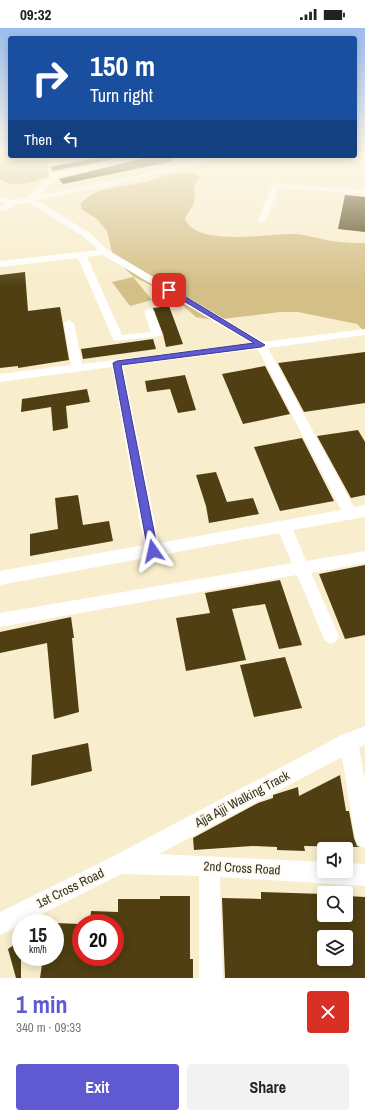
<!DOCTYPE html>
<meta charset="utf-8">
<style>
:root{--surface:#fff;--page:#f2f2f2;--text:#222;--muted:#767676;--accent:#5f5ad2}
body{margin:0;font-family:"Archivo Narrow",sans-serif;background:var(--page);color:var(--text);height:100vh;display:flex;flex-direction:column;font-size:15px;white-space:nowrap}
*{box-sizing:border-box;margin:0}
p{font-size:13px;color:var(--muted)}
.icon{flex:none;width:22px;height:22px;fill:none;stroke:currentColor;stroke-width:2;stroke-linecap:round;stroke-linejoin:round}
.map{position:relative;height:950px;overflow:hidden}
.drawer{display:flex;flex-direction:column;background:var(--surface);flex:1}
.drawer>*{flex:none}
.hud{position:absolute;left:8px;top:8px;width:349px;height:122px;border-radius:4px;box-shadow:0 2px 10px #0003;background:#1a4fa0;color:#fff;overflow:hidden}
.buttons{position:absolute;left:317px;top:814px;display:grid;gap:8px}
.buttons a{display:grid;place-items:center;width:36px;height:36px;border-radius:4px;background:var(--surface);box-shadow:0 2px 10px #0003;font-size:20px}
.speed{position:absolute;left:12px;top:886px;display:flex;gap:8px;font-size:20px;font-weight:700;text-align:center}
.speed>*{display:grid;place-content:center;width:52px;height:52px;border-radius:50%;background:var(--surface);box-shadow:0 2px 10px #0003;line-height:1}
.speed small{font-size:10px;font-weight:400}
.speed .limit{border:6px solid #d22;background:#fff;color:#111}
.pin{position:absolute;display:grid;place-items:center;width:34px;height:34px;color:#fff;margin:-17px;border-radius:8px;box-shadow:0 2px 6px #0006}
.me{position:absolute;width:44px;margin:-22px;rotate:349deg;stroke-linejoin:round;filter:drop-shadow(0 0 3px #0008)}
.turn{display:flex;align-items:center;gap:14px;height:84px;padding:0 16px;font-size:18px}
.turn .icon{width:52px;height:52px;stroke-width:2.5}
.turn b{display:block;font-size:28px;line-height:34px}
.then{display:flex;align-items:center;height:38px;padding:0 16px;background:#0003;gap:8px;font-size:15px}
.round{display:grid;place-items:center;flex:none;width:42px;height:42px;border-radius:4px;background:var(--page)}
.overview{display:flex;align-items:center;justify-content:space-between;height:68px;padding:0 16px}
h1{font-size:24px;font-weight:800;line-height:30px;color:var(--accent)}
.cta{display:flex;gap:8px;margin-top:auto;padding:8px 16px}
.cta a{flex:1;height:46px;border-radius:4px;background:var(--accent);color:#fff;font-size:16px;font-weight:800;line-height:46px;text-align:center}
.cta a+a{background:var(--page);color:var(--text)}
.status{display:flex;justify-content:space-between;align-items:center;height:28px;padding:0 20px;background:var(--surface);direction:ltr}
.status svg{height:11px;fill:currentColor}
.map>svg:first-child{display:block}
.green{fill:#d4bf87}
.building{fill:#4f3f12;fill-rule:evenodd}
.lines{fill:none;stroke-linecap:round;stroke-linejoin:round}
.minor{fill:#fff;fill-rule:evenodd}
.route{fill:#5f5ad2;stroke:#3e3a88}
.labels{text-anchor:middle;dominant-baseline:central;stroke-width:4;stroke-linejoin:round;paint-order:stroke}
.near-street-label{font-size:13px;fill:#332f23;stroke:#fffaee}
</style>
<div class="status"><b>09:32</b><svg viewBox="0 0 49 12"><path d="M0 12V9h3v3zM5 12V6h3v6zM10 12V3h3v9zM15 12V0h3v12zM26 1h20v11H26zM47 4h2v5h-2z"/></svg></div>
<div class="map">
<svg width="365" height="950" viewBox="0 0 365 950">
<rect width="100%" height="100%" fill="#f8edcd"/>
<g class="green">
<path d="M0,125H10V128H47L49,149C34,153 13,162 0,151Z"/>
<path d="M187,144L200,148L194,159L195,171L193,177L185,190C194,220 270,205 295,206C310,207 325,213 340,214C348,215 357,215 365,215V304L357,296L298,284H280L214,292L196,289L169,266L134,249L125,241L112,224L107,203L97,191L81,181V175C96,159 121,159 141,155C157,151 171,145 187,144Z"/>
<polygon points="133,249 152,272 130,278 112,254"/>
</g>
<g class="building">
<polygon points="107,128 130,128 53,143 50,139"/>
<polygon points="153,128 174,128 174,133 63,156 59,151"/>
<polygon points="345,167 365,169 365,204 338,201"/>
<polygon points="25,244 28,283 60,279 69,332 18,340 18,338 0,340 0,247"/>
<polygon points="169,278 183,316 166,319 163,306 153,280"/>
<polygon points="153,311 156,321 83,331 81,321"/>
<polygon points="365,324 365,375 304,384 278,335"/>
<polygon points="265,338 290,386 243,396 222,346"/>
<polygon points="185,347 196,382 178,385 170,361 147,364 145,353"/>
<polygon points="87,361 90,374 66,378 68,400 53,403 51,379 21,384 22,371"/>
<polygon points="358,402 365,414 365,467 351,470 317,408"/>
<polygon points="302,410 334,473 280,483 254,419"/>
<polygon points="216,444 227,474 253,470 259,486 209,495 206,478 196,447"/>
<polygon points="78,467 83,497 109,493 113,513 30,528 30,506 58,501 55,470"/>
<polygon points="365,537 365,607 345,611 319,546"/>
<polygon points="280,552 302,617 279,621 265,576 232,581 246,632 186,643 176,590 210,585 205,565"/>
<polygon points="71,589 74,610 72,610 79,684 54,691 47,615 0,625 0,604"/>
<polygon points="285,629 302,680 254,689 240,637"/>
<polygon points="88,715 92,743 31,758 32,727"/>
<polygon points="340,747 346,783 349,783 354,810 357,818 360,819 304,818 305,823 277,822 277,819 252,818 194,822 193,810 258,775 273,770 273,767 298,759 299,768"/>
<path d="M261,864L324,866V887H346V868L365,869V950H225L222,870L261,871ZM324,909H346V931H324Z"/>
<polygon points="160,868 190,868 190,931 193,931 193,950 40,950 43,929 55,929 55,895 81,896 81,930 114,931 117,895 90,895 91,883 118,884 118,871 160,871"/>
<polygon points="21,912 21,950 16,950 8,921"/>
</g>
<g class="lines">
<g class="minor">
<path d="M138,128H152L59,149L40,167L140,147L213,128H225L140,151L36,172L90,205L108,222L263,314L365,301V307L268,320L354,479L365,477V489L293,502L306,533L365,523V535L311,545L339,608L337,613L331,616L325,613L297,547L0,599V585L292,535L279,505L0,557V543L144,517L112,339L0,354V346L71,337L64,295L69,292L74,295L82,336L250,315L103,227L87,229L122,307L151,304L144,283L149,280L154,283L162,306L161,308L114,313L78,230L0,239V233L98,222L84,209L28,174L14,177L12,180L0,183V178L7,176L0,174V170H7L13,172L28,169L53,145ZM258,321L341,482L159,515L123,338Z"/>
<polygon points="273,155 365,162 365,166 279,160 266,192 262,195 259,194 258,192"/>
<polygon points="365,698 365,717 359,720 365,752 365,820 358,817 355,810 342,729 159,826 324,834 324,843 346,843 346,835 365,836 365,858 220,849 223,950 199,950 199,848 121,846 0,907 0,884 112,829 342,707"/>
</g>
</g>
<linearGradient id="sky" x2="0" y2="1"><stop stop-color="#9bbef0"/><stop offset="0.48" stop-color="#fcf7e8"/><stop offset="1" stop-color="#fcf7e8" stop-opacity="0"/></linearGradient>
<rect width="365" height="258" fill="url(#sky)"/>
<polygon class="route" points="167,260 171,260 265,317 261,319 121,337 158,523 153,527 148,523 113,335 117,333 254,315 167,263"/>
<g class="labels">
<g class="near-street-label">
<text transform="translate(242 771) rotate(-28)">Ajja Ajji Walking Track</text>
<text transform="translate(242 840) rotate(3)">2nd Cross Road</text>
<text transform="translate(70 860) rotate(-26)">1st Cross Road</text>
</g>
</g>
</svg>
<div class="buttons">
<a><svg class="icon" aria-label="sound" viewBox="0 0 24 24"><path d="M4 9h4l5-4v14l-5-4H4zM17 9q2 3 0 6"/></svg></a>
<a><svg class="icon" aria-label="search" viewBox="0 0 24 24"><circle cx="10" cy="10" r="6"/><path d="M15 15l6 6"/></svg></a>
<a><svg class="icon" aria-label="layers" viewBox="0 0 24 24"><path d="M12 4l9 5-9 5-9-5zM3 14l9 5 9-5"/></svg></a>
</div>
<div class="speed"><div>15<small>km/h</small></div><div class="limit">20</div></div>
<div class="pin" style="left:169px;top:262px;background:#d93025"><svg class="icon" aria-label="arrive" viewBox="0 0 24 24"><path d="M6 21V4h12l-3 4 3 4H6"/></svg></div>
<svg class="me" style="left:153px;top:523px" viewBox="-20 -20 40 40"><path d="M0-17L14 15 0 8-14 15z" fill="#5f5ad2" stroke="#fff" stroke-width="4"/></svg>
<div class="hud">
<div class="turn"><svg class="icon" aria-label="right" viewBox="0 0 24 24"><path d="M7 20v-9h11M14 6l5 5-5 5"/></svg><div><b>150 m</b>Turn right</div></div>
<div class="then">Then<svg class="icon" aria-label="left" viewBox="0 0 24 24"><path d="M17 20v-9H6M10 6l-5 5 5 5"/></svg></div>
</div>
</div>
<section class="drawer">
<div class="overview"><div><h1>1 min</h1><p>340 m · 09:33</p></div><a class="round" style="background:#d93025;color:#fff"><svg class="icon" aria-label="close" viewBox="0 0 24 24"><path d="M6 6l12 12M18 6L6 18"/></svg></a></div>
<div class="cta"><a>Exit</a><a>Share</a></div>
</section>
